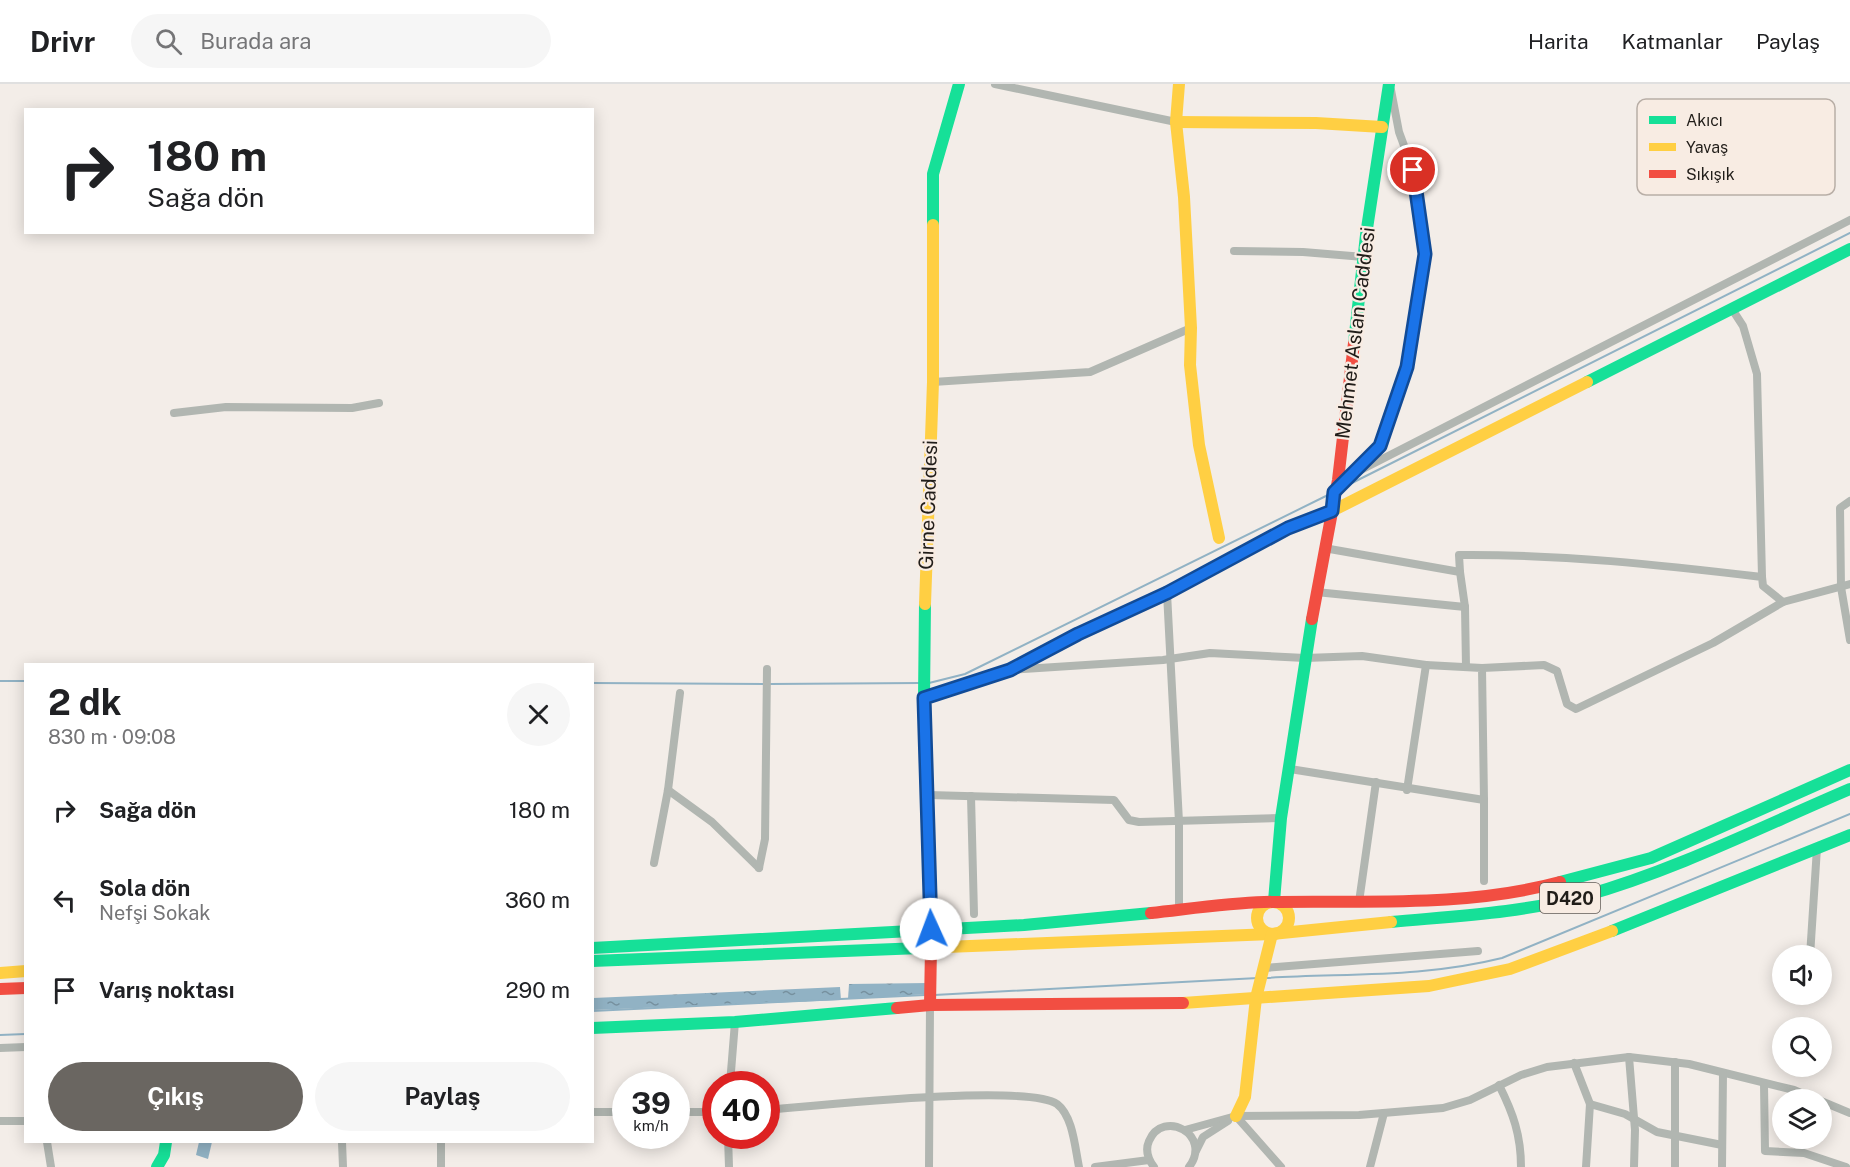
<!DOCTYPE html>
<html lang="tr">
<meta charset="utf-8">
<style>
:root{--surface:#fff;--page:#f6f6f6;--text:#202124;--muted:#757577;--line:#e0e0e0;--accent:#6a6661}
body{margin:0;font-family:"Public Sans",sans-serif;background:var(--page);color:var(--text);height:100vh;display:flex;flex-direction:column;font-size:22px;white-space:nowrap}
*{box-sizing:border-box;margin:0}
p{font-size:20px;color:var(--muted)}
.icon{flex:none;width:33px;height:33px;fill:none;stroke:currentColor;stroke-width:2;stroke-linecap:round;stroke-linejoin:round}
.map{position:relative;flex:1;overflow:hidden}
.sheet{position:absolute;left:24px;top:579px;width:570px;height:480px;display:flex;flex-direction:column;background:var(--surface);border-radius:0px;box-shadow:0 3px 15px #0003}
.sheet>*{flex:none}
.guide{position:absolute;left:24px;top:24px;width:570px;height:126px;border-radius:0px;box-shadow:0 3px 15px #0003;background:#fff;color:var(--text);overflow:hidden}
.tools{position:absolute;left:1772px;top:861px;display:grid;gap:12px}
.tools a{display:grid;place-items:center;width:60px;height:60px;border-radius:50%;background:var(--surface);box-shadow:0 3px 15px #0003;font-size:30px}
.speed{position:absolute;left:612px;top:987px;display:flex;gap:12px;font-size:30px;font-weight:700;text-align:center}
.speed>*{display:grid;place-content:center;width:78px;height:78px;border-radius:50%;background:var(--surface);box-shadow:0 3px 15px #0003;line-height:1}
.speed small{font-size:15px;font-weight:400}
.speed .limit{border:9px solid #d22;background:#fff;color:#111}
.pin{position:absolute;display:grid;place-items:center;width:51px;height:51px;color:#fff;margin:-26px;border:3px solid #fff;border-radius:50%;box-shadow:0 2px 6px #0007}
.me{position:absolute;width:66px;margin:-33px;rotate:358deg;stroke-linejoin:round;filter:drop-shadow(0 0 4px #0008)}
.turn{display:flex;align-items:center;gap:21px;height:126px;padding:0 24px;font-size:27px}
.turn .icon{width:78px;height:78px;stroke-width:2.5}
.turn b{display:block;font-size:42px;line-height:51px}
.round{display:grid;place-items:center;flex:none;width:63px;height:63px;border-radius:32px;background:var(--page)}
.overview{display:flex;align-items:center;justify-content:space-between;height:102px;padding:0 24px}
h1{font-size:36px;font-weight:700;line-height:45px}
.cta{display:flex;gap:12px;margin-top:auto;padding:12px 24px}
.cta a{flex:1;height:69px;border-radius:36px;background:var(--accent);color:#fff;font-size:24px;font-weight:700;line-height:69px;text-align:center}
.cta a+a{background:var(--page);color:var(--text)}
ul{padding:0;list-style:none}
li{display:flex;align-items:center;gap:18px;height:90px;padding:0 24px}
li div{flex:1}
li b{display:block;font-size:22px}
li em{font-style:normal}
header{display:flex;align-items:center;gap:36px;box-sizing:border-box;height:84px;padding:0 30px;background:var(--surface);border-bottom:2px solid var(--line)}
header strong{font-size:28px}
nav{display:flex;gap:33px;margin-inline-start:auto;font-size:21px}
.search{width:420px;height:54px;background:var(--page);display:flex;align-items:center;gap:15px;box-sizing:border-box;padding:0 21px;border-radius:33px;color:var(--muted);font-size:22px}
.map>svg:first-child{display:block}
.water{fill:url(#water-ripples)}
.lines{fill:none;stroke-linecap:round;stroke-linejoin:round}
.stream{stroke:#91b2c4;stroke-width:2}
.street{stroke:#b1b6b1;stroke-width:8}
.fast{stroke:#16e098;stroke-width:12}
.slow{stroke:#ffcf43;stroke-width:12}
.jam{stroke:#f24e42;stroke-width:12}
.route-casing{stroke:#114b97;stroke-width:15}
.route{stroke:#1a73e8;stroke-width:10}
.labels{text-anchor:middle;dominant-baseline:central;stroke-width:4.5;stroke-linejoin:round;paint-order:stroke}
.shield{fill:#f8ece3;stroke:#625b56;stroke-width:1.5}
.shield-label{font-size:18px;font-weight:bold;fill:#211d19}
.street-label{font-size:20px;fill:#211d19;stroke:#f8ece3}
.key{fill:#f8ece3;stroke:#b8aea6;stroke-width:1.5}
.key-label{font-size:16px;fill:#211d19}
</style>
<header>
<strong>Drivr</strong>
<div class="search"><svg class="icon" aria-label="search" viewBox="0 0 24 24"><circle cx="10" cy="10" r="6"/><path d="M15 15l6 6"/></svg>Burada ara</div>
<nav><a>Harita</a><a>Katmanlar</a><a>Paylaş</a></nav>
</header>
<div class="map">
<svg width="1850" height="1083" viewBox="0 0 1850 1083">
<defs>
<pattern id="water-ripples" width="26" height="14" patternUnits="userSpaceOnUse" patternTransform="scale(1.5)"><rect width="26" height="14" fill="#91b2c4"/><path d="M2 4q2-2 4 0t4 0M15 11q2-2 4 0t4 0" fill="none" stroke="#76909e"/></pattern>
</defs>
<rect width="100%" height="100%" fill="#f3ede8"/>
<g class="water">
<polygon points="928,899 928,910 848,915 849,900"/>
<polygon points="840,903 841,916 593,926 593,914"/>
<polygon points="199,1058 212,1058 208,1075 196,1071"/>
</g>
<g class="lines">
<g class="stream">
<polyline points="1346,402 1850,149"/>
<polyline points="0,597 26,597"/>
<polyline points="592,599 764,600"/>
<polyline points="929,599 965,590 1330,410"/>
<polyline points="770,600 920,599"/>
<path d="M1266,894C1347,889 1422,894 1502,874L1850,730"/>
<polyline points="934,911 1258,894"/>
<polyline points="592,927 925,911"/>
<polyline points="0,951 26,950"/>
</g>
<g class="street">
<polyline points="995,0 1176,38"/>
<polyline points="1234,167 1303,168 1364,173"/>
<polyline points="1732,225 1743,242 1757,290 1762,493"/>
<polyline points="933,298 1090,288 1191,244"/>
<polyline points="174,329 226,323 352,324 379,319"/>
<polyline points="1353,390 1850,136"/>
<polyline points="1336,406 1380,362 1407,283 1425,170 1413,86 1399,48 1391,6"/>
<polyline points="1850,417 1840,424 1841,503 1850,556"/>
<polyline points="1324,464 1460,488 1465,523 1466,583"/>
<path d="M1460,488L1459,471C1561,470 1661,481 1762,493L1763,502L1783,518L1713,559L1576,625L1567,620L1557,587L1544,581L1482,584"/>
<polyline points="1316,508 1465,523"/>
<polyline points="1167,509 1179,738 1179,827"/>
<polyline points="1783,518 1850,500"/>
<polyline points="1426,581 1482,584 1484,716"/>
<polyline points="1010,586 1163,576 1210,569 1305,574 1362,572 1426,581 1407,706"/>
<polyline points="924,614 1010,586 1078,550 1167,509 1288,444 1332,427"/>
<polyline points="1290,685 1484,716 1484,797"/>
<polyline points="668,706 712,738 759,784"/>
<polyline points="929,711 1114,716 1129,736 1139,738 1281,734"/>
<polyline points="971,712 974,830"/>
<polyline points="654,779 668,706 680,609"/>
<polyline points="759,784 765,755 767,585"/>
<polyline points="1359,818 1376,698"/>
<polyline points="1810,872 1817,764"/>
<polyline points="1264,884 1478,867"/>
<polyline points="0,964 26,963"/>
<polyline points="1629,973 1635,1046 1634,1083"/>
<polyline points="1675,978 1675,1083"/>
<polyline points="1574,979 1590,1020 1586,1083"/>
<polyline points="730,1000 735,938"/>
<polyline points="1764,1000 1765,1067 1804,1069 1846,1083"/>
<path d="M1499,1001C1513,1029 1521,1051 1521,1083"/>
<polyline points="1821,1017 1850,1029"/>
<polyline points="1590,1020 1625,1030 1657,1048 1722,1061"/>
<path d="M766,1026C814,1022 1026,999 1057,1020C1073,1032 1075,1064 1079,1083"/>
<polyline points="592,1028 626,1028"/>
<polyline points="676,1028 716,1028"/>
<polyline points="1236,1032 1281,1083"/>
<polyline points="0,1037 26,1037"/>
<polyline points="1185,1046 1236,1032 1359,1031 1443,1024 1470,1016 1521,991 1547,983 1629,973 1689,980 1794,1006 1817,1016"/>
<polyline points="728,1052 729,1083"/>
<polyline points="47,1058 51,1083"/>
<polyline points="342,1058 343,1083"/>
<polyline points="441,1058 441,1083"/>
<polyline points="1196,1067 1203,1053 1228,1037"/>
<polyline points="929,1083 930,921"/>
<polyline points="1095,1083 1149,1076"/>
<path d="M1154,1083C1148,1075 1145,1066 1149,1057C1163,1024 1213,1051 1189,1083"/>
<polyline points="1370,1083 1384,1029"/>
<polyline points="1722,1083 1723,989"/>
</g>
<g class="fast">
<polyline points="933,141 933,90 959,0"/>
<polyline points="1354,259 1366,151 1389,0"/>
<polyline points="1587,298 1850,165"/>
<polyline points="925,520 924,614 931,845"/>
<polyline points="1560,798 1651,774 1850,686"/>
<polyline points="1274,817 1281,734 1312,535"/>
<path d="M1391,838C1455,832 1522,829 1584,812C1676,786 1763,742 1850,705"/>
<polyline points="1612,847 1850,751"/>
<polyline points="592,864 1024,841 1151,829"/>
<polyline points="592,877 946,863"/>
<polyline points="592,944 735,938 897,924"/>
<polyline points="157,1083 164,1071 166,1058"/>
</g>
<g class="slow">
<polyline points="1179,0 1176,38 1184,113 1191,244 1190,281 1199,361 1219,454"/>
<polyline points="1176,38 1316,39 1382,43"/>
<polyline points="1332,427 1587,298"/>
<polyline points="925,520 933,298 933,141"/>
<circle cx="1273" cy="834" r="16"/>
<polyline points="946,863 1272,850 1391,838"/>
<polyline points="0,889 26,887"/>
<polyline points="1183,919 1429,902 1510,885 1612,847"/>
<polyline points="1236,1032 1245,1013 1256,914 1272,850"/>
</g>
<g class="jam">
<polyline points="1312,535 1338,396 1354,259"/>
<path d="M1151,829C1188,825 1227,819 1264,818C1362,816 1464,824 1560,798"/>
<polyline points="0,905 26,904"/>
<polyline points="930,921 931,863"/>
<polyline points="897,924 930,921 1183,919"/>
</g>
</g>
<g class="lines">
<defs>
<polyline id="route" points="931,845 924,614 1010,586 1078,550 1167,509 1288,444 1332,427 1334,408 1380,362 1407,283 1425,170 1413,86"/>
</defs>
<use href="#route" class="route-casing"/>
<use href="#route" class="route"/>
</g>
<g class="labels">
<rect class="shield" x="1540" y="799" width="60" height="30" rx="4.5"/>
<g class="shield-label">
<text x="1570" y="814">D420</text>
</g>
<g class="street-label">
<text transform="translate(1355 249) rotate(-83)">Mehmet Aslan Caddesi</text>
<text transform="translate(928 421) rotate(-88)">Girne Caddesi</text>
</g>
</g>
<rect x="1637" y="15" width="198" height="96" rx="9" class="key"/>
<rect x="1649" y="32" width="27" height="8" fill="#16e098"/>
<rect x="1649" y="59" width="27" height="8" fill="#ffcf43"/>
<rect x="1649" y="86" width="27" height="8" fill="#f24e42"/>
<g class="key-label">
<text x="1686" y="42">Akıcı</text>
<text x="1686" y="69">Yavaş</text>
<text x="1686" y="96">Sıkışık</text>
</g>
</svg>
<div class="tools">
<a><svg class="icon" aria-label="sound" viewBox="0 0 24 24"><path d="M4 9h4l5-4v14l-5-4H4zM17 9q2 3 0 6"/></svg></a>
<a><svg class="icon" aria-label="search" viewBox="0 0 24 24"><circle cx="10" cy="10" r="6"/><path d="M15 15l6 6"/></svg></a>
<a><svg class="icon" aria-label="layers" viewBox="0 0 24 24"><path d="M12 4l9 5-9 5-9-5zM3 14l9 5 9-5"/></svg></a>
</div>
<div class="speed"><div>39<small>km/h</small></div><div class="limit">40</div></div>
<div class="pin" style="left:1413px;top:86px;background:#d93025"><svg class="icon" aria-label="arrive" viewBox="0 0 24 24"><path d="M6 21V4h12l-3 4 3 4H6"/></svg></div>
<svg class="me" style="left:931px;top:845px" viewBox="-20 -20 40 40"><circle r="19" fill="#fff"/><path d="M0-13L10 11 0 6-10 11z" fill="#1a73e8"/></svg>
<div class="guide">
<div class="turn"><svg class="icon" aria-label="right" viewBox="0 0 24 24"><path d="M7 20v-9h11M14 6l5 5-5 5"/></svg><div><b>180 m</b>Sağa dön</div></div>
</div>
<section class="sheet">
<div class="overview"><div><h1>2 dk</h1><p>830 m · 09:08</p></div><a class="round"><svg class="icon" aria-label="close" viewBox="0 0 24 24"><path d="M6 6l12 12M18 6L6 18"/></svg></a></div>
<ul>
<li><svg class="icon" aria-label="right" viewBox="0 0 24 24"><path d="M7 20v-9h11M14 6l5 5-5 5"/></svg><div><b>Sağa dön</b></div><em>180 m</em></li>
<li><svg class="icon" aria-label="left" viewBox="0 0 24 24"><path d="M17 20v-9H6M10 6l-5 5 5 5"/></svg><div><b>Sola dön</b><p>Nefşi Sokak</p></div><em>360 m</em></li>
<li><svg class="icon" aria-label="arrive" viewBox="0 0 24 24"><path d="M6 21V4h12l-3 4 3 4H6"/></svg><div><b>Varış noktası</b></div><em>290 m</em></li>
</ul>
<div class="cta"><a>Çıkış</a><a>Paylaş</a></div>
</section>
</div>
